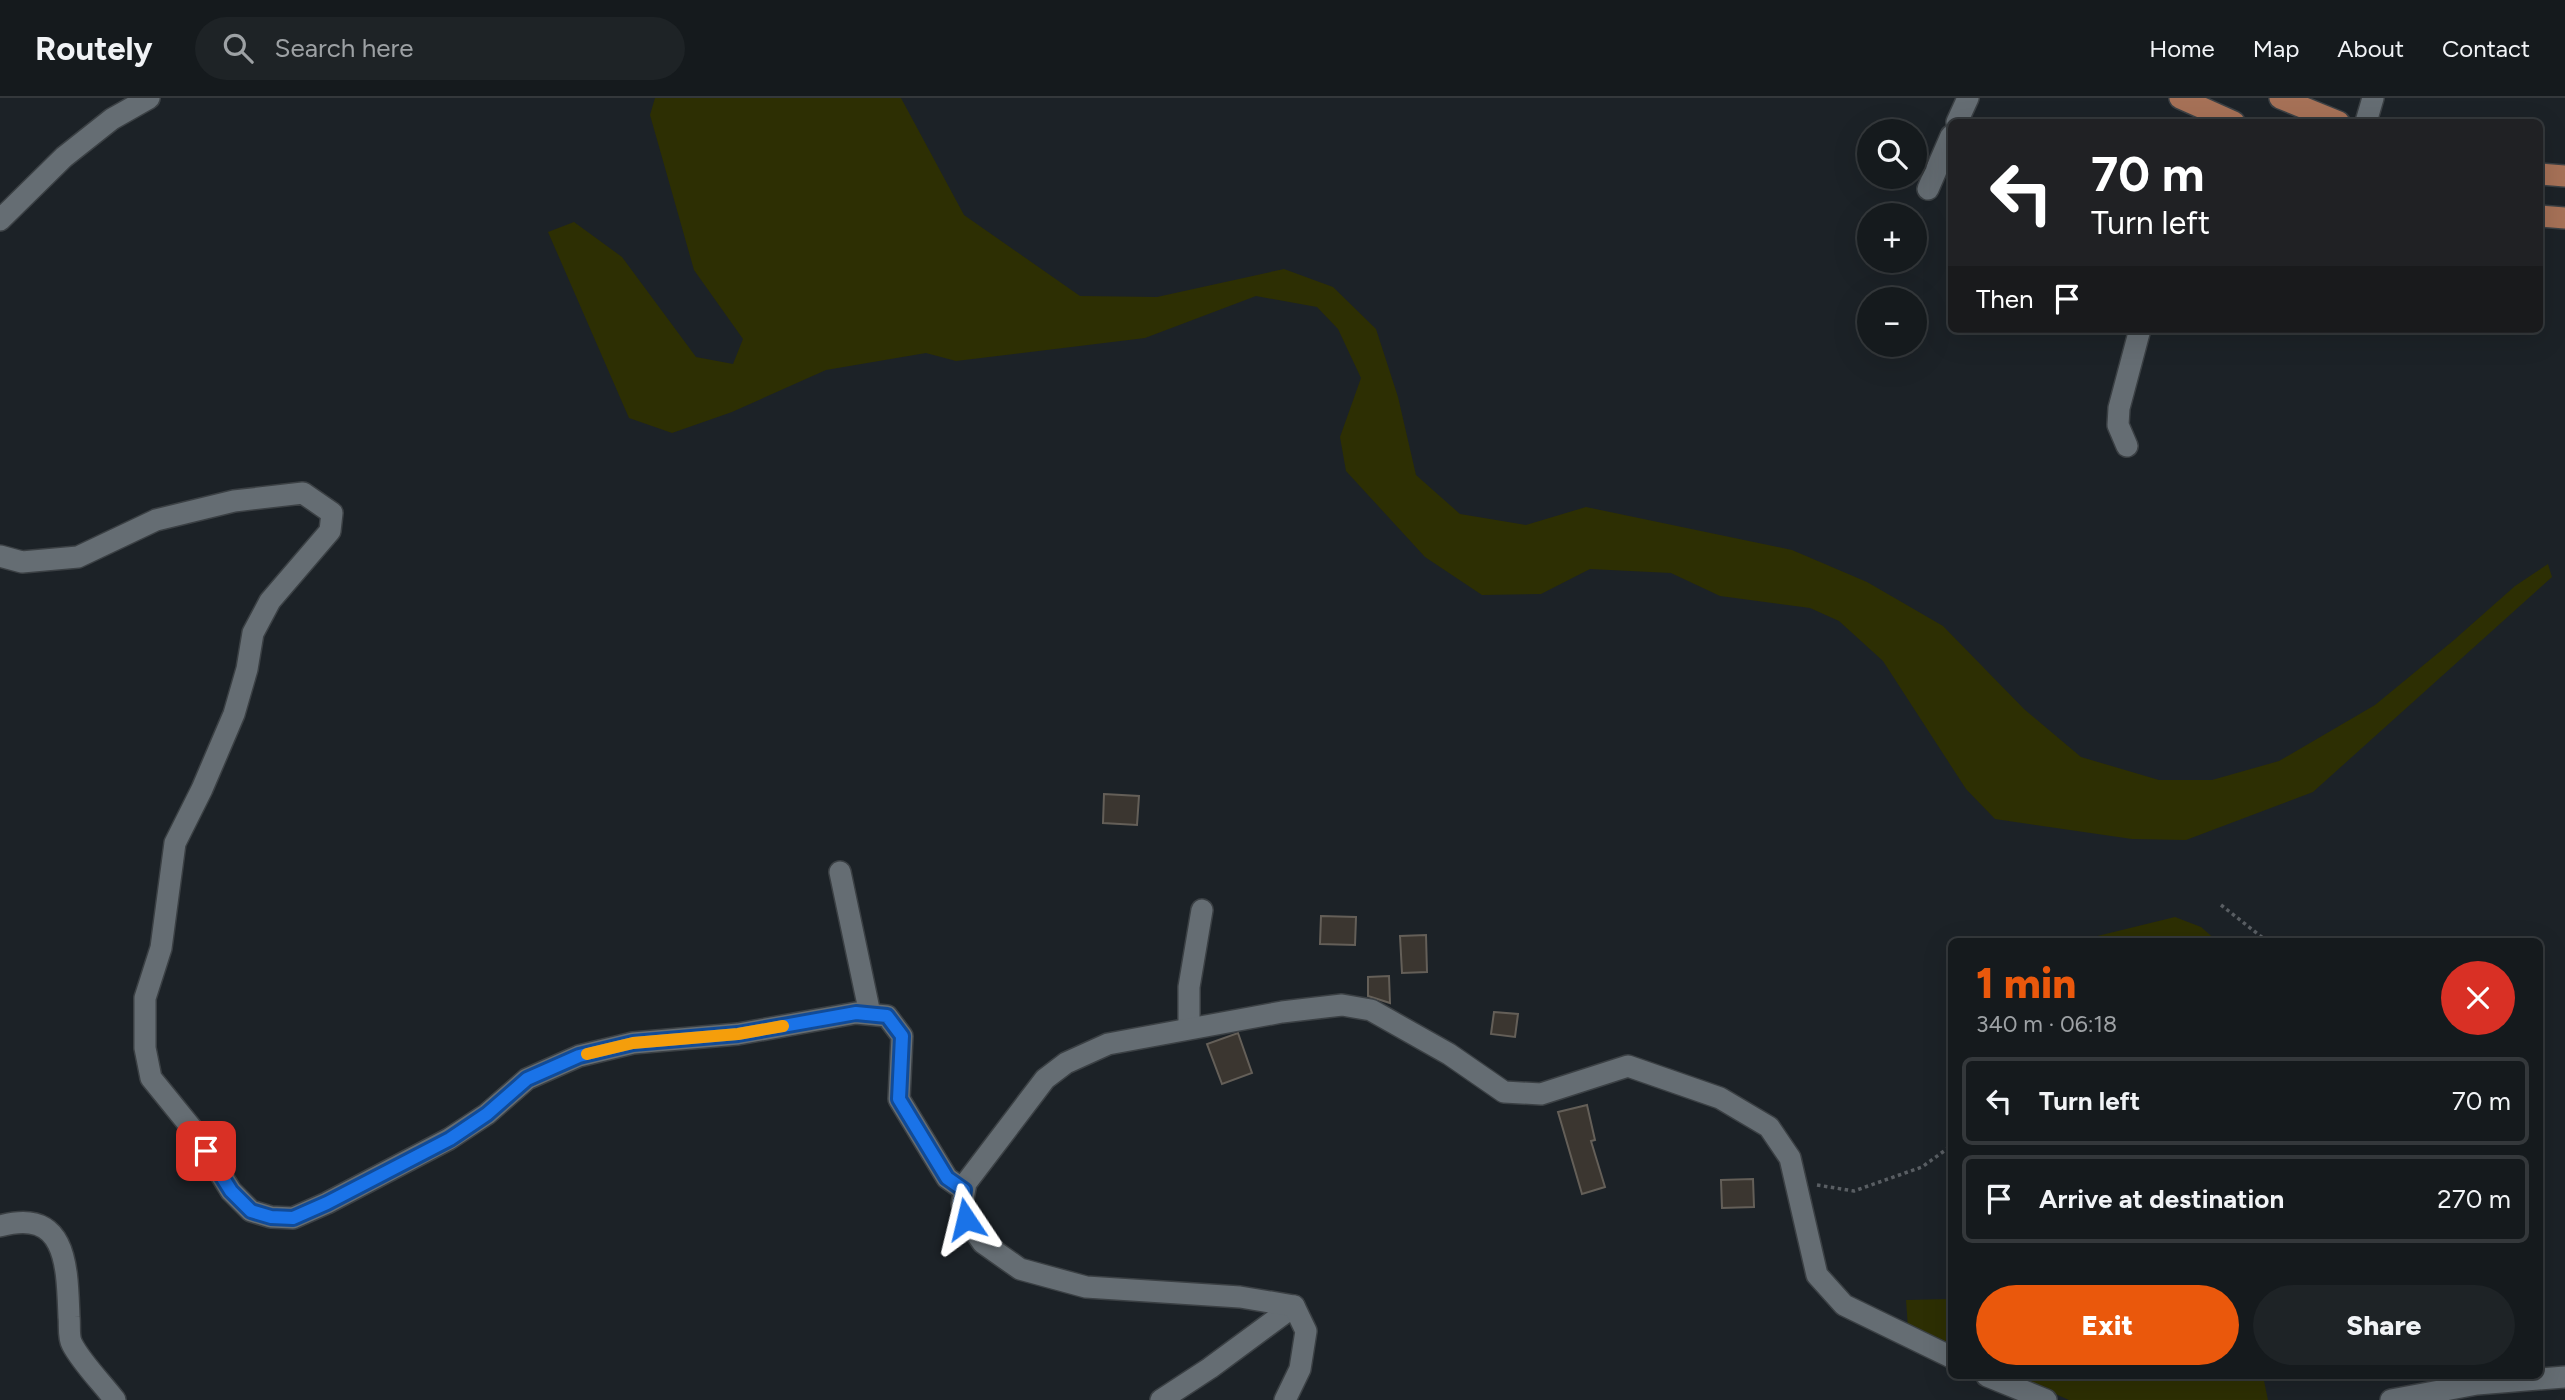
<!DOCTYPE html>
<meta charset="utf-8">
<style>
:root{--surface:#151a1d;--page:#1e2326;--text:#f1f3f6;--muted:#9da1a4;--line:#34383b;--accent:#ea580c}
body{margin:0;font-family:Figtree,sans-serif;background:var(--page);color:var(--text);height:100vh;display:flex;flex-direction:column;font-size:26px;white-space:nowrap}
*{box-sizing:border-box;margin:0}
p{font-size:23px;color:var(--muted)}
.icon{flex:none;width:38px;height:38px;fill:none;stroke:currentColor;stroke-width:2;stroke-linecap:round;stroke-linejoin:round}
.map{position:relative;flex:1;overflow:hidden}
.details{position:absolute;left:1948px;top:840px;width:595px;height:441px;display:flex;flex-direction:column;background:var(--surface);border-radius:10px;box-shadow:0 7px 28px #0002,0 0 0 2px var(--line)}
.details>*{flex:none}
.top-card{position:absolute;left:1948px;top:21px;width:595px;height:214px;border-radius:10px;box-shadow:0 7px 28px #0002,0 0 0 2px var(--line);background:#202124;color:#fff;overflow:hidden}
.fabs{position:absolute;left:1857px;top:21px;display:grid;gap:14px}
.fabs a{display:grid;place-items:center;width:70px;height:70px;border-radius:50%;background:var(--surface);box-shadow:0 7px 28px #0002,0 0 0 2px var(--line);font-size:35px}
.pin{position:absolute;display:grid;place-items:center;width:60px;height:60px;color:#fff;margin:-30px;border-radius:14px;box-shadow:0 4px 10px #0006}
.me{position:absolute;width:77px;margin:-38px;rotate:350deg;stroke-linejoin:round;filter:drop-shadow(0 0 5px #0008)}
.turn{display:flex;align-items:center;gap:24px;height:147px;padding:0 28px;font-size:32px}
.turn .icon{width:91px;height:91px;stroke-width:2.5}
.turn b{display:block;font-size:49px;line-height:60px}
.then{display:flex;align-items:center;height:66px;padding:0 28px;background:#0003;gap:14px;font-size:26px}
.round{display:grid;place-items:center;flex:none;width:74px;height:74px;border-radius:37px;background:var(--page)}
.summary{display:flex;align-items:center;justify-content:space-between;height:119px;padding:0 28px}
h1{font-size:42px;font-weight:800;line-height:52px;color:var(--accent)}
.action{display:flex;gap:14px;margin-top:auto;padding:14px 28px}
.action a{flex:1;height:80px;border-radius:42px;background:var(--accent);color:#fff;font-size:28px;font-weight:800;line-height:80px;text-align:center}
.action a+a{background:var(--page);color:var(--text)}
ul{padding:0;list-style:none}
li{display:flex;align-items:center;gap:21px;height:88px;margin:0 14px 10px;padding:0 14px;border:4px solid var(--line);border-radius:10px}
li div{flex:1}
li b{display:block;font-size:26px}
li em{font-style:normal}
header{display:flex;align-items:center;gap:42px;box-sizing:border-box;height:98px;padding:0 35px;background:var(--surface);border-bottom:2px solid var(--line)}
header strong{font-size:33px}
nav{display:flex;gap:38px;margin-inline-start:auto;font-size:24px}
.search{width:490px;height:63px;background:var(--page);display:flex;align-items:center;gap:18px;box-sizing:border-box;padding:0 24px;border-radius:38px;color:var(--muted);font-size:26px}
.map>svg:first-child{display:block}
.green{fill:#2d2f03}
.building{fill:#3b3630;stroke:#645f58;stroke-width:2}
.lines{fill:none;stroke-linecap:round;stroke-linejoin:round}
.minor-casing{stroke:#3b4044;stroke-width:24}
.major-casing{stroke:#3b4044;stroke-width:24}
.path{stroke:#595e63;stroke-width:3.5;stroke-dasharray:3.5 3.5;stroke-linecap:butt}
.minor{stroke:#656d73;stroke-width:21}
.major{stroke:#a67157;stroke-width:21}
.route-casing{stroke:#114b97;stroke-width:18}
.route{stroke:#1a73e8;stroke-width:12}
.slow{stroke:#f59e0b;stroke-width:12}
</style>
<header>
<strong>Routely</strong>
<div class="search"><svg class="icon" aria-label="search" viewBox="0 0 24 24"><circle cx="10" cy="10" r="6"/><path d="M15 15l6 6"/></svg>Search here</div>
<nav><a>Home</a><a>Map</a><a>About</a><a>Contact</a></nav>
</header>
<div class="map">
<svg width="2565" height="1302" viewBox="0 0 2565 1302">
<rect width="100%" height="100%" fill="#1c2227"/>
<g class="green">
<polygon points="655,0 901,0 964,117 1080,198 1157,199 1284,171 1333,189 1376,231 1398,299 1416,377 1460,416 1526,427 1586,409 1792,452 1867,484 1943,528 2024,611 2081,659 2159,682 2212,682 2279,663 2375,607 2454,542 2515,488 2548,466 2552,479 2313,694 2186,742 2132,741 1995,721 1966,691 1883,563 1839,523 1810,510 1720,498 1671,475 1590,471 1541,496 1482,497 1425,459 1346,373 1340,339 1361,280 1338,231 1317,209 1256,198 1145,240 956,263 926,255 826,272 732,314 672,335 629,320 548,134 574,124 622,159 696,259 733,266 743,241 694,172 650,17"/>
<polygon points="2175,819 2201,829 2217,843 2077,843"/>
<polygon points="1951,1201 1951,1249 1908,1230 1906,1202"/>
<polygon points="2014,1278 2263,1278 2268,1302 2069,1302"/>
</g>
<g class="building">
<polygon points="1104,696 1139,698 1137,727 1103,725"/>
<polygon points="1321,818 1356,819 1355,847 1320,846"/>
<polygon points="1426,837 1427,874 1402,875 1400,838"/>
<polygon points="1389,878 1390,905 1368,898 1368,879"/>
<polygon points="1494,914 1518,916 1515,939 1491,936"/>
<polygon points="1238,935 1252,975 1222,986 1207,946"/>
<polygon points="1587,1007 1595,1042 1591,1043 1605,1089 1582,1096 1558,1014"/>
<polygon points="1753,1081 1754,1109 1722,1110 1721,1082"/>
</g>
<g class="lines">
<defs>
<g id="minor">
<polyline points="1957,24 1968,0"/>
<polyline points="2366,24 2373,0"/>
<polyline points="1928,91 1951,38"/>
<polyline points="0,122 64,59 112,21 149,0"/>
<polyline points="2127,348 2118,327 2119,310 2140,231"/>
<polyline points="0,458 22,464 78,459 156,422 234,403 303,395 332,415 330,433 270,503 253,535 247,571 234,616 202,691 175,745 161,850 145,900 145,950 151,980 194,1033 231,1093 251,1113 271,1119 293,1120 327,1105 449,1041 487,1016 527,981 579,958 633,945 738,936 856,915 887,918 902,938 899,1001 947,1080 964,1092"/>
<polyline points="840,774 870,916"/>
<polyline points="1189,930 1189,889 1202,812"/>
<path d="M0,1128C68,1109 67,1170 69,1219C70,1227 68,1239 72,1246C81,1264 102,1285 115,1302"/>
<polyline points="1987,1278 2046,1302"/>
<polyline points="1161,1302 1210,1270 1294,1208"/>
<polyline points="1285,1302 1300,1271 1306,1233 1294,1208 1240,1199 1086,1189 1020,1171 983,1145 966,1121 962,1106 966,1085 1045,981 1066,965 1108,946 1282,914 1342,907 1371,912 1449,956 1504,994 1541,996 1628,968 1720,1000 1769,1029 1790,1060 1817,1177 1844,1207 1951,1259"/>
<polyline points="2391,1302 2477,1286 2565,1279"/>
</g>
<g id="major">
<polyline points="2180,0 2234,24"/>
<polyline points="2280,0 2339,24"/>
<polyline points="2539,76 2565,78"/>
<polyline points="2539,118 2565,120"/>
</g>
</defs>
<use href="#minor" class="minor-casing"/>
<use href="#major" class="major-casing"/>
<g class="path">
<polyline points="2221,807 2268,844"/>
<polyline points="1817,1087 1854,1093 1922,1069 1951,1048"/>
</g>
<use href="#minor" class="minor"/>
<use href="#major" class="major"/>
</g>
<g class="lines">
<defs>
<polyline id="route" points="206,1053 231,1093 251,1113 271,1119 293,1120 327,1105 450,1041 487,1016 527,981 579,958 633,945 738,936 856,915 887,918 902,938 899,1001 947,1080 964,1092 962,1106 966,1121"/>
</defs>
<use href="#route" class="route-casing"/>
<use href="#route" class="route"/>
<polyline class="slow" points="587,956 633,945 738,936 783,928"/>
</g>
</svg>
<div class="fabs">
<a><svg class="icon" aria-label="search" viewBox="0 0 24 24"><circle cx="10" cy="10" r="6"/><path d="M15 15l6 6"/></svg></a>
<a>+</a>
<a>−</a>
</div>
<div class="pin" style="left:206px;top:1053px;background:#d93025"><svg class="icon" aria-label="arrive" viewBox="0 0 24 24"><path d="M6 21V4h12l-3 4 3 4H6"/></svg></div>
<svg class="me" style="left:966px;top:1121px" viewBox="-20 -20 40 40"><path d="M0-17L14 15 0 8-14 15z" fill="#1a73e8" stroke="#fff" stroke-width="4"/></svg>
<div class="top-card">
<div class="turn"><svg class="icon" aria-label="left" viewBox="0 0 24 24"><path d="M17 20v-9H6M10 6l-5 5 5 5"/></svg><div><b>70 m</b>Turn left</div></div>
<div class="then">Then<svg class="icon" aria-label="arrive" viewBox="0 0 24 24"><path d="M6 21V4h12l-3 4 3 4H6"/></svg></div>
</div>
<section class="details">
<div class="summary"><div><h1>1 min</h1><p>340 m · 06:18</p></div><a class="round" style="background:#d93025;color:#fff"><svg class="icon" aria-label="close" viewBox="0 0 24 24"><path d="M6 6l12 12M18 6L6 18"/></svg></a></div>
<ul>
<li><svg class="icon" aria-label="left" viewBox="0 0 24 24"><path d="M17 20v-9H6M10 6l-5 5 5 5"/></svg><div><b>Turn left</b></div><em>70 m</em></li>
<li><svg class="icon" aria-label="arrive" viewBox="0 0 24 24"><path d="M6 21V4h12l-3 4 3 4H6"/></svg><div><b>Arrive at destination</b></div><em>270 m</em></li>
</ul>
<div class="action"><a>Exit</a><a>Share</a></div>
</section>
</div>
